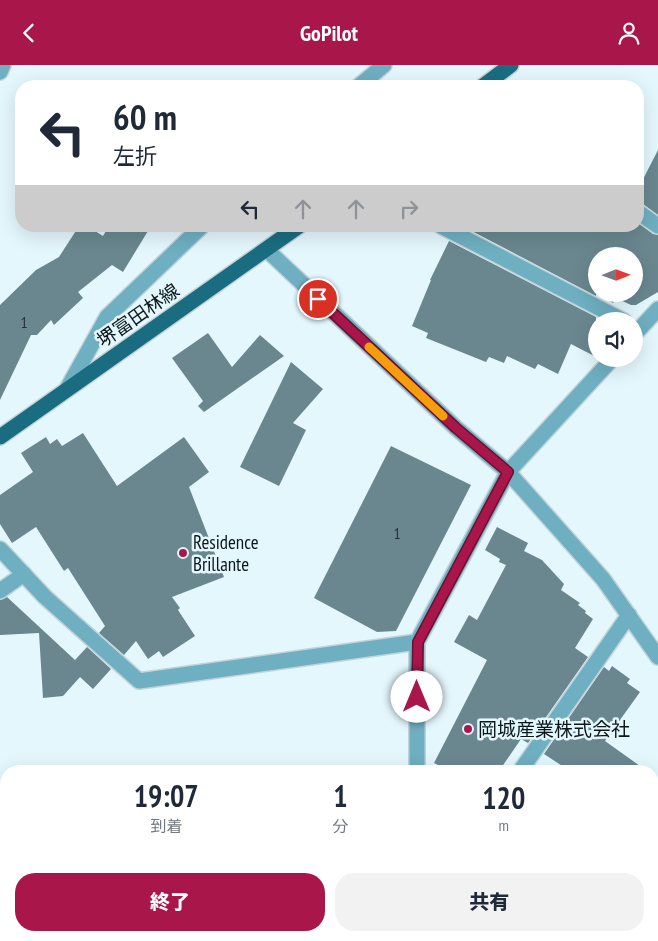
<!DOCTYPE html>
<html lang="ja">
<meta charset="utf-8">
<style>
:root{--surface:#fff;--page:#f2f2f3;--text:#1f2937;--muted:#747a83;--accent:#a9164a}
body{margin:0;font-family:"PT Sans Narrow","Noto Sans JP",sans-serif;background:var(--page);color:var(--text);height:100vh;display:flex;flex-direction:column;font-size:19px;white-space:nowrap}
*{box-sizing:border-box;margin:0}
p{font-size:16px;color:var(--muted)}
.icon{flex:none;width:28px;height:28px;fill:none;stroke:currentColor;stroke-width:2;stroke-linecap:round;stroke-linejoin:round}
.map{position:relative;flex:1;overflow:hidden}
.details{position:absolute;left:0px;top:700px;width:659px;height:176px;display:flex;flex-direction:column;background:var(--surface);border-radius:20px 20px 0 0;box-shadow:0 5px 20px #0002}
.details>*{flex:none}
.guide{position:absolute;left:15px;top:15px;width:629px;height:152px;border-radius:20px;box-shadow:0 5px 20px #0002;background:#fff;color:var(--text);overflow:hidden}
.needle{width:32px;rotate:89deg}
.tools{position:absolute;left:588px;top:182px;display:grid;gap:10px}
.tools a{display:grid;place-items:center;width:55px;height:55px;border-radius:50%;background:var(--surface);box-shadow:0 5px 20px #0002;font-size:25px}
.pin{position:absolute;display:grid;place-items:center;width:42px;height:42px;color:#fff;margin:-21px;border:2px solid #fff;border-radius:50%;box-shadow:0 1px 5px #0007}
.me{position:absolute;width:55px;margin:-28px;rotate:0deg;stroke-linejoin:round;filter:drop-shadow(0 0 4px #0008)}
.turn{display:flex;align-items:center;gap:18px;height:105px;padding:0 15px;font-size:22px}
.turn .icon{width:65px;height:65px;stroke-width:2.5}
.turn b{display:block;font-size:35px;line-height:42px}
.lanes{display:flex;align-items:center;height:48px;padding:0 15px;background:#0003;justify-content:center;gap:25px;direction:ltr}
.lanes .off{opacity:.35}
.eta{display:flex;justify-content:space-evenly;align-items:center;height:85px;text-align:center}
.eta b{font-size:30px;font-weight:800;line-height:35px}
.button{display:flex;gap:10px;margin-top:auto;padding:10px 15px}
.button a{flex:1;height:58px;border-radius:20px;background:var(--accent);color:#fff;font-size:20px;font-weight:800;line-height:58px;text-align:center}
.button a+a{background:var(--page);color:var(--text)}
header{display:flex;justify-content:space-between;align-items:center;height:65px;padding:0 15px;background:var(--accent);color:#fff;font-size:22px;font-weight:800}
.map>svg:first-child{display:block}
.building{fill:#6a878f;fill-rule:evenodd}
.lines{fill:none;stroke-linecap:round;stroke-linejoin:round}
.minor-casing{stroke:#c1d3d9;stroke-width:18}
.major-casing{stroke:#c1d3d9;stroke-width:18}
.minor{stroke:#6eafc1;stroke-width:15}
.major{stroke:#1a6d81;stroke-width:15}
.route-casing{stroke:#6e0e30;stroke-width:12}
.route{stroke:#a9164a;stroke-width:9}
.slow{stroke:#f59e0b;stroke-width:9}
.poi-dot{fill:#a9164a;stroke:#e4f7fd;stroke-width:2}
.labels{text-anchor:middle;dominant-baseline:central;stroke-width:5;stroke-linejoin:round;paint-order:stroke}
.number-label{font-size:16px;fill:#233337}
.street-label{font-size:19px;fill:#0b171a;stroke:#e4f7fd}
.poi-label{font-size:19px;fill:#0b171a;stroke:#e4f7fd;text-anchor:start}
</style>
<header><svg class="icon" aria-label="back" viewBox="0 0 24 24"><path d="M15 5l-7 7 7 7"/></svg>GoPilot<svg class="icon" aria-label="person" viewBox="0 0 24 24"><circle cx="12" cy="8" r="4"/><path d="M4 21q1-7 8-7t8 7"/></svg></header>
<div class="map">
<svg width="658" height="876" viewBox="0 0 658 876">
<rect width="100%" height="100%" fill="#e4f7fd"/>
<g class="building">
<polygon points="658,85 658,150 643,139 638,138 638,124"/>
<path d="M638,158L653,169L658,170V227L636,240H631L616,233L613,238L596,229V231L462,161H638ZM596,191H634V229H596Z"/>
<polygon points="79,161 87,161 103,171 109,161 151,161 123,207 112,200 78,227 83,233 54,260 51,255 37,270 31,270 0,335 0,240 36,205 59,192"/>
<polygon points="449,176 596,252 596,292 571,279 558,309 538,299 535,304 507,291 504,298 489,292 486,297 426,273 428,268 412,261 431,215 430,215"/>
<polygon points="208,268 232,302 260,270 284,291 204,347 198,341 203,336 172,293"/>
<polygon points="291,297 323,324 293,358 306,365 279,421 240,402"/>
<polygon points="83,368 117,421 184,372 209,407 189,422 224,512 172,532 180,543 178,545 195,571 163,592 159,586 148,594 136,576 124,590 99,568 105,561 68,503 64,506 36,462 12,478 0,459 0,430 33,407 21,388 46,372 50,379 57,374 62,381"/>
<polygon points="391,381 471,420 396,566 377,567 314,533"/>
<polygon points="497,462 528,478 524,486 542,495 564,519 561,525 580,538 578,540 586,546 585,548 593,554 575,583 588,592 528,678 521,674 499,706 450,706 434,698 487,595 454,577 469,550 477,555 506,500 499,497 500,494 485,485"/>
<polygon points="7,532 75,595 87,582 111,604 93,624 80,612 63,631 43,633 39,568 0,570 0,535"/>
<polygon points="612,601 630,614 627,618 640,627 605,676 647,706 570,706 544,689 604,602 609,606"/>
</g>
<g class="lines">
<defs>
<g id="minor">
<polyline points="0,7 3,0"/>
<polyline points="359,21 384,0"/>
<polyline points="638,147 658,161"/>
<polyline points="441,161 624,256"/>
<polyline points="267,185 456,363 508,407 603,514 658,592"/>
<polyline points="634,270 658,244"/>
<polyline points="67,324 107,252 202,161"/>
<polyline points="0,484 45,532 139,616 417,577"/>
<polyline points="0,526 24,509"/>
<polyline points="521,705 629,550"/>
<polyline points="417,706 417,577 508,407 612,294"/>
<polyline points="652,852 658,844"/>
<polyline points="416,876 416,870"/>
<polyline points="634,876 639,870"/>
</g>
<g id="major">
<polyline points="483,21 511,0"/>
<polyline points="0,372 299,161"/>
</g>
</defs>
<use href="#minor" class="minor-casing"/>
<use href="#major" class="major-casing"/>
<use href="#minor" class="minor"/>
<use href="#major" class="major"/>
</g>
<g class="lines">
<defs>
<polyline id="route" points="318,234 456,363 508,407 418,577 417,632"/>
</defs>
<use href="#route" class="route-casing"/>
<use href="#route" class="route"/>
<polyline class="slow" points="369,282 443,351"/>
</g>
<g class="poi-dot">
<circle cx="183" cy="488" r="5"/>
<circle cx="468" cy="664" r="5"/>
</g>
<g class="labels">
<g class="number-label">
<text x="24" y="257">1</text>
<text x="397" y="468">1</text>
</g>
<g class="street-label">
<text transform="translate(138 250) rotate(-35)">堺富田林線</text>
</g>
<g class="poi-label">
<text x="193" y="477">Residence<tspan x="193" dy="22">Brillante</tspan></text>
<text x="478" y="664">岡城産業株式会社</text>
</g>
</g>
</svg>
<div class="tools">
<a><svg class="needle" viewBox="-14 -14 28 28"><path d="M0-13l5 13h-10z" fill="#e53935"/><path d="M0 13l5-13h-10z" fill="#747a83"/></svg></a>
<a><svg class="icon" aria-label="sound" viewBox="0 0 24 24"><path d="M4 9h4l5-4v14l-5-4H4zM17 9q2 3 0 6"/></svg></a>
</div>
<div class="pin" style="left:318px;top:234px;background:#d93025"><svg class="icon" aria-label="arrive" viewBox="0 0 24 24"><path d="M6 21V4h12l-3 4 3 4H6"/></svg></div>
<svg class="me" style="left:417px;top:632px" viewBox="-20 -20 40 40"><circle r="19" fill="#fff"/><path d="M0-13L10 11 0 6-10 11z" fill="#a9164a"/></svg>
<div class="guide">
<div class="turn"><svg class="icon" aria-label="left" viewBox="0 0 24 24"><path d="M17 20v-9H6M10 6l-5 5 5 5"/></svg><div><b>60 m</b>左折</div></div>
<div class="lanes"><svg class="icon" aria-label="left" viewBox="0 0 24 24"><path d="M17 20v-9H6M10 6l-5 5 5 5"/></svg><svg class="icon off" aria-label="ahead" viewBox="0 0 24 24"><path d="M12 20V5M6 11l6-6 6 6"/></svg><svg class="icon off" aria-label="ahead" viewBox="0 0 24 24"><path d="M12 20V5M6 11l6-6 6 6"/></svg><svg class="icon off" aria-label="right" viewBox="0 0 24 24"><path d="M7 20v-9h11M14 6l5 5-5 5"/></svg></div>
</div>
<section class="details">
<div class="eta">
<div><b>19:07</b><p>到着</p></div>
<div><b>1</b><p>分</p></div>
<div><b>120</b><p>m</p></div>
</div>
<div class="button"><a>終了</a><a>共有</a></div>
</section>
</div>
